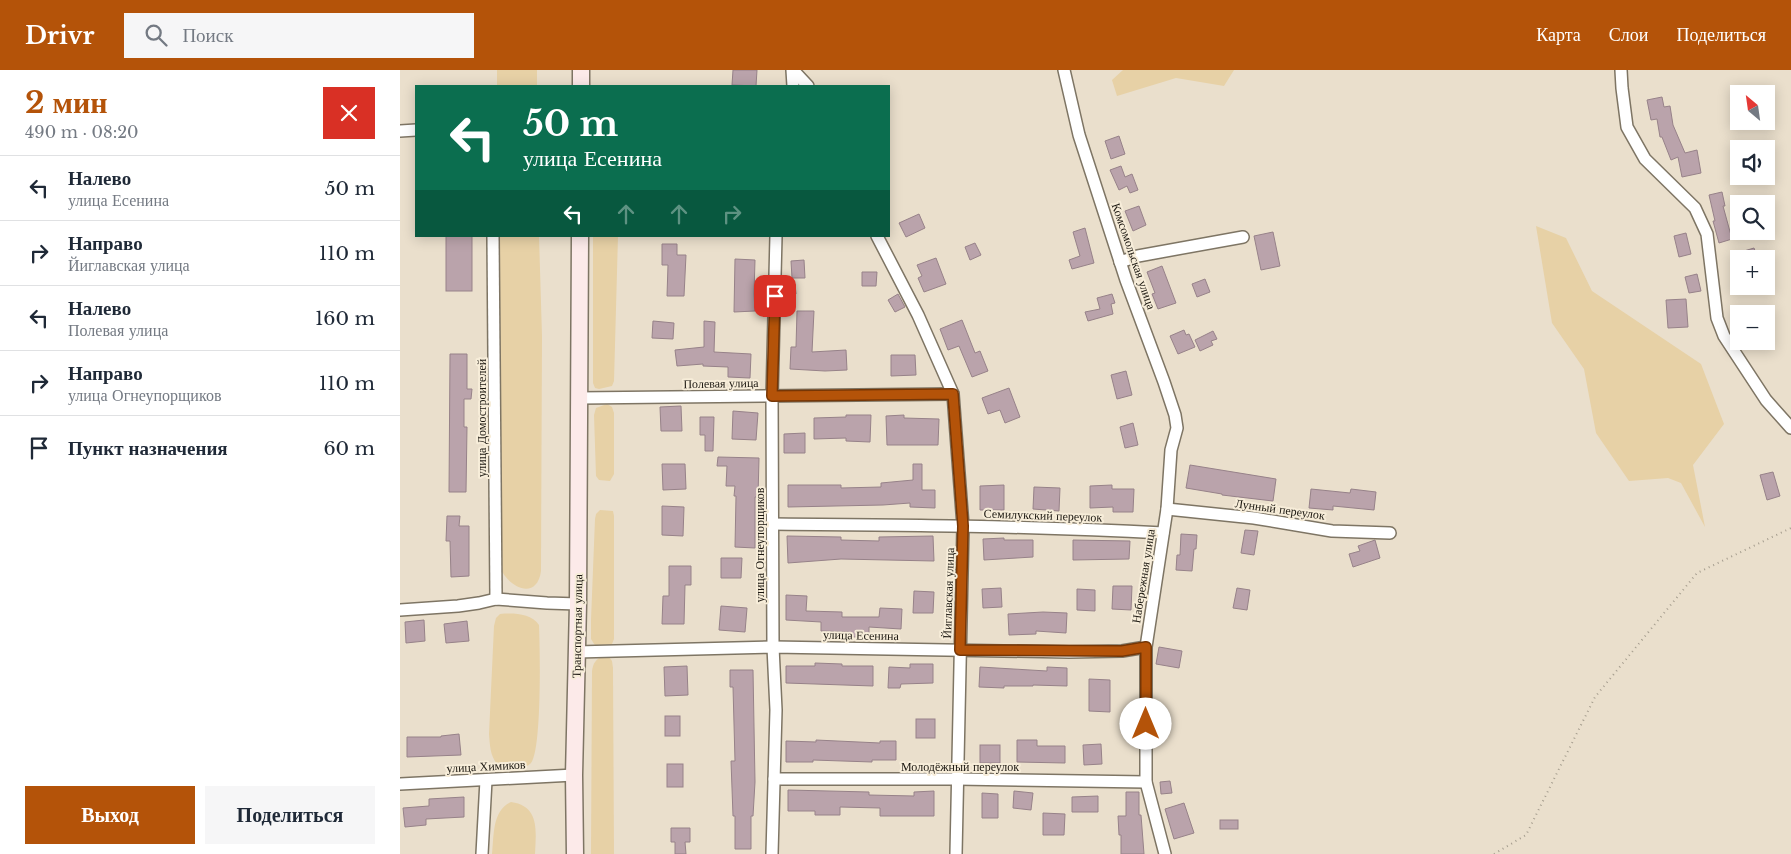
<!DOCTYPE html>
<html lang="ru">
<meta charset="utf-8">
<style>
:root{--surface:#fff;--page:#f6f6f7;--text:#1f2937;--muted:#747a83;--line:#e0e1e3;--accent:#b45309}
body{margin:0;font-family:"Libre Baskerville",serif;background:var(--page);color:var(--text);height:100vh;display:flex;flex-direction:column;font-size:19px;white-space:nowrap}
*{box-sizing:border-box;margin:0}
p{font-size:16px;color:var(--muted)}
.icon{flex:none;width:28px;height:28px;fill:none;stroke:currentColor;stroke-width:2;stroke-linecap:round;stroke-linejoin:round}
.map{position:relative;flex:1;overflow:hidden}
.panel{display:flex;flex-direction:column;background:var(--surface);width:400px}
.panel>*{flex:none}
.top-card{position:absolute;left:15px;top:15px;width:475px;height:152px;border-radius:0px;box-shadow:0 2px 12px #0003;background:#0b6e4f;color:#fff;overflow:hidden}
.needle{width:32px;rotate:331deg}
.tools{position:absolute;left:1330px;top:15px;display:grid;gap:10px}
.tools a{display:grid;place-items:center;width:45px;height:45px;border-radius:0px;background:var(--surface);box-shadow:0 2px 12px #0003;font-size:25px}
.pin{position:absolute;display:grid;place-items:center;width:42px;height:42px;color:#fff;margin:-21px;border-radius:10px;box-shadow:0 2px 8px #0006}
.me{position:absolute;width:55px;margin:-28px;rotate:0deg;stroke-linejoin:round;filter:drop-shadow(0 0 4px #0008)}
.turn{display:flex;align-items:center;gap:18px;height:105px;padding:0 25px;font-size:22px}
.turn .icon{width:65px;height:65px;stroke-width:2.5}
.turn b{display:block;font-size:35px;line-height:42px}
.lanes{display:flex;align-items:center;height:48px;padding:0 25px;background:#0003;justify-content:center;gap:25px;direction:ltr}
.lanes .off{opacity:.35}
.round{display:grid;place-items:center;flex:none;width:52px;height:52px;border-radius:0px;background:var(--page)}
.head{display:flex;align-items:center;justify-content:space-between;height:85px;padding:0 25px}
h1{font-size:30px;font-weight:800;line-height:38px;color:var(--accent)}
.cta{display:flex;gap:10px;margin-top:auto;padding:10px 25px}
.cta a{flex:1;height:58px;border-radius:0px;background:var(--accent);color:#fff;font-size:20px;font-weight:800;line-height:58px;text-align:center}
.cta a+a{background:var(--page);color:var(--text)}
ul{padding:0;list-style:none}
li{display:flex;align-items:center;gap:15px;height:65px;padding:0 25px;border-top:1px solid var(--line)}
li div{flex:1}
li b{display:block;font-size:19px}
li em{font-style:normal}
header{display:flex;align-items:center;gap:30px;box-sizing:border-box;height:70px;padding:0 25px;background:var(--accent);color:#fff}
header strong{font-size:24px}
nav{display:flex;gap:28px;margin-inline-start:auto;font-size:18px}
.search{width:350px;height:45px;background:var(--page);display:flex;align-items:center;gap:12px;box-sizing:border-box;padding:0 18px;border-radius:0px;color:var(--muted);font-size:19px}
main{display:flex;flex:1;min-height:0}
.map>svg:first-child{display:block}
.green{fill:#e7d1a6}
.building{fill:#baa3ab;stroke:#978289}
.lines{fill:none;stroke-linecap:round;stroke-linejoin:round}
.minor-casing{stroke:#7e7564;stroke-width:14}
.secondary-casing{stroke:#7e7564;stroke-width:19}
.path{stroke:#a59d8e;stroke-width:2;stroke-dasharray:1 4;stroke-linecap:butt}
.minor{stroke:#fff;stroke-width:11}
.secondary{stroke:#fceae9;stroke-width:16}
.route-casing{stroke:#753606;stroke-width:12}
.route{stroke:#b45309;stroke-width:9}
.labels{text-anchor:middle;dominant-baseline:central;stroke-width:4;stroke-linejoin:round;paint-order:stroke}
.street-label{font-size:12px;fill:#1b1710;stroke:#f7edd9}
</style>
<header>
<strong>Drivr</strong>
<div class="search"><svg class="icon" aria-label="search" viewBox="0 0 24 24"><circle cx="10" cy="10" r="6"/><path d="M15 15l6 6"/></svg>Поиск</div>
<nav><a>Карта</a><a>Слои</a><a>Поделиться</a></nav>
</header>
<main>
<section class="panel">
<div class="head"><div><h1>2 мин</h1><p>490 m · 08:20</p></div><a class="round" style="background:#d93025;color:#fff"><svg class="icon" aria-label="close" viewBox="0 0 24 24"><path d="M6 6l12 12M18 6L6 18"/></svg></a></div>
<ul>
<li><svg class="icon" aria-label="left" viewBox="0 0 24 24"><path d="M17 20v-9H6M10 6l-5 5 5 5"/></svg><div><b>Налево</b><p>улица Есенина</p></div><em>50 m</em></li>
<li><svg class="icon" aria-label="right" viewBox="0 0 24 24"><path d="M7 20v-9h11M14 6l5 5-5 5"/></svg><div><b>Направо</b><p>Йиглавская улица</p></div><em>110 m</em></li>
<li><svg class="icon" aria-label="left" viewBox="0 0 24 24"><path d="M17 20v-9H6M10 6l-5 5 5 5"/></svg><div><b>Налево</b><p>Полевая улица</p></div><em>160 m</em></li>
<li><svg class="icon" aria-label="right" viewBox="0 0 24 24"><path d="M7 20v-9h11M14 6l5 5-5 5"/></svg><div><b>Направо</b><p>улица Огнеупорщиков</p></div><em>110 m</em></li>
<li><svg class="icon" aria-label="arrive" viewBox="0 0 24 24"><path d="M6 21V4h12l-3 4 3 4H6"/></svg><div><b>Пункт назначения</b></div><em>60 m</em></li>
</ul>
<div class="cta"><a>Выход</a><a>Поделиться</a></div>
</section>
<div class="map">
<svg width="1391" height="784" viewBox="0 0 1391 784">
<rect width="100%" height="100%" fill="#eadfcc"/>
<g class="green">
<rect x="97" y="0" width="40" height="16"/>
<polygon points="723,0 834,0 824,16 776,8 717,26 712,10"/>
<polygon points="1136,156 1166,168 1192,221 1301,294 1324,354 1293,395 1305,457 1281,413 1268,408 1229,411 1196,363 1184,299 1152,253"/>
<path d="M100,166H139L142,266L141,501C137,531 108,518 100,497Z"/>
<polygon points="193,166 218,166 214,311 212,316 199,319 195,318 193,313"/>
<polygon points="207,334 212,337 214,343 214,404 210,411 199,410 196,406 194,345 196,338"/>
<polygon points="200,440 213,441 214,446 214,569 212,574 210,576 196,577 191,569 191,550 195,449 196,444"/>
<path d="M100,544C113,543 131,543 139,555C140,577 142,679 131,693C124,701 106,697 98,695C90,686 90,676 89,664L94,556L96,548Z"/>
<path d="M203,586L209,587L212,591L213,598L214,784H191L192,601C193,593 196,589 203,586Z"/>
<path d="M111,732C140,736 136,761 135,784H92C94,766 92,740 111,732Z"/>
</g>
<g class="building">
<polygon points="333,0 357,0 356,16 332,15"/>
<polygon points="1262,27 1264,37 1270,36 1273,55 1285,83 1297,80 1301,103 1282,107 1278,87 1271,90 1262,67 1260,67 1257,49 1251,50 1247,30"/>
<polygon points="719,66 725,84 711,89 705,71"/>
<polygon points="721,96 725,107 732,104 738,120 730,123 727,116 719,120 710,100"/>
<polygon points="1322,122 1325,136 1323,136 1332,169 1319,173 1313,151 1315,151 1309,125"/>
<polygon points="739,136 746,155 733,161 725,141"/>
<polygon points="519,144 525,158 506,167 499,153"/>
<polygon points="685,158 694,193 672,199 669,190 680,186 673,162"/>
<polygon points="873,162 880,196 861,200 854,166"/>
<polygon points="1286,163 1291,184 1279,187 1274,166"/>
<rect x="46" y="166" width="26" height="55"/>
<polygon points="575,173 581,185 570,190 565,177"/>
<polygon points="262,174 277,174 277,185 286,185 284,226 267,226 268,195 262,195"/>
<polygon points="1354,178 1357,186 1346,189 1344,181"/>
<polygon points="536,188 546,214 524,222 518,208 522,206 517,195"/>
<polygon points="335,189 355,190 354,224 355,241 334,242"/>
<polygon points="404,190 405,208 392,208 391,191"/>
<polygon points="762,196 776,233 758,239 752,224 755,223 747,202"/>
<polygon points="462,202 477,202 476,216 462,216"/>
<polygon points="1297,204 1301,221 1289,223 1285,207"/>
<polygon points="805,209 810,222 797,227 792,214"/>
<polygon points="395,214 396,224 382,225 382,216"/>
<polygon points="498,224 505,237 495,242 488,230"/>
<polygon points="712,224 715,233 711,234 713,244 688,251 685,242 700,239 697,228"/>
<polygon points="1286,229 1288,257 1268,258 1266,230"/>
<polygon points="397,241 414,241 412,282 446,280 447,300 425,301 390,299 391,277 396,277"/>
<polygon points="562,250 575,283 580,281 588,301 572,307 559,276 548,280 540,259"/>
<polygon points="253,251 274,253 273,269 252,268"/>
<polygon points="304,251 315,252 314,282 351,284 350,308 328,307 328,297 303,296 303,294 277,296 275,280 304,277"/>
<polygon points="784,260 786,265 789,264 795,277 778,284 770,266"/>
<polygon points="813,261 817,269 811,271 813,275 800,281 795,270"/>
<polygon points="50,284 67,284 67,319 72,319 71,329 64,329 64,357 67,357 66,422 49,422"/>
<polygon points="491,285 515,285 516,305 491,306"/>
<polygon points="726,301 732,325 717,329 711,305"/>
<polygon points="609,318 620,347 605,353 600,340 588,344 582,328"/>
<polygon points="281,336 282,361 261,361 260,337"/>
<polygon points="333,341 358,343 356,370 332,369"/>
<polygon points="446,345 471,345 470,372 446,371 446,368 414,369 414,348 446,347"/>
<polygon points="504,345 504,348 539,349 538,375 487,375 486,346"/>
<polygon points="300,347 314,347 313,381 305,381 305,365 300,365"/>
<polygon points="733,353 738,375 725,378 720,357"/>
<polygon points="405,363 405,383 384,383 384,364"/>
<polygon points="318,387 359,388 358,427 355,427 355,478 335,477 336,426 334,426 335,416 326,416 327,396 317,396"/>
<polygon points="262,394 285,394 286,419 263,420"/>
<polygon points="513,394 522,394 522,420 535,420 535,438 510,437 510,433 483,435 388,437 388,415 441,415 441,418 481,417 481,413 513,410"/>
<polygon points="790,395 876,409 873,431 822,425 822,424 786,418"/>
<polygon points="1373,402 1380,426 1367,430 1360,405"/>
<polygon points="604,415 604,440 580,440 580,416"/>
<polygon points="712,415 712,419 734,419 733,442 713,442 713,437 690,438 690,416"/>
<polygon points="634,417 660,418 659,441 633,439"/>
<polygon points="911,419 950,423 951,419 976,422 974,440 933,436 933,440 909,438"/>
<polygon points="262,436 284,437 283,466 262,465"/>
<polygon points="47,446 60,446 59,456 69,456 69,506 51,507 50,471 46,471"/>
<polygon points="845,460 858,461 854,485 841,483"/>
<polygon points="781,464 797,465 796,479 794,479 792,501 776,500 777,485 780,485"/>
<polygon points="387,466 441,467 441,470 479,471 479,467 533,466 534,491 441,489 388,493"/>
<polygon points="604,468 604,470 633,470 633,487 584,490 583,469"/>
<polygon points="673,470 730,471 729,489 673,490"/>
<polygon points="975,470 980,488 953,497 949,484 960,481 958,476"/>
<polygon points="321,488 342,488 341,508 321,508"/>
<polygon points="269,496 291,496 291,515 285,515 284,554 262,554 263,526 269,526"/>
<polygon points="713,516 732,516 731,540 712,539"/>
<polygon points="601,518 602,537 583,538 582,519"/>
<polygon points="837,518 850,520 847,540 833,538"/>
<polygon points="677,519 695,520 695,541 677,540"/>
<polygon points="514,521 534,522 533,543 513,543"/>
<polygon points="386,525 407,526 406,541 442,542 442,547 479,547 480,538 502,539 501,559 469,557 469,567 448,567 448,562 421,561 421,552 386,550"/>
<polygon points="321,536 347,538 345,562 319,560"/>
<polygon points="643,542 667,543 666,563 636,561 636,564 609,565 608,544"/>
<polygon points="24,550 25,571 6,573 5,552"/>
<polygon points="67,551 69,571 46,573 44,554"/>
<polygon points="759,577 782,581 779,598 756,594"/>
<polygon points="415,593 442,594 442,596 473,596 473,616 386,613 386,596 415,596"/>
<polygon points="510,594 533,594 533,613 501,614 500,618 488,618 489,597 510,598"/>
<polygon points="287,596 288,625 265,626 264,597"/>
<polygon points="580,597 647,601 647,597 667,598 667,616 633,615 633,616 604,616 604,618 579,617"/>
<polygon points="330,600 353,600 355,712 353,746 351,746 351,779 335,779 335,746 333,746 331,691 335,691 333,617 330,617"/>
<polygon points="689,609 710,610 710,642 689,641"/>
<rect x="265" y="646" width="15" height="20"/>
<rect x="516" y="649" width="19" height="19"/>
<polygon points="59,664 61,685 7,687 7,667 41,667 41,666"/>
<polygon points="416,670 480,673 480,671 496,671 496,690 472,690 472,692 413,690 413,692 386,692 386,671 416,672"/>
<polygon points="617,670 637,670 637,676 665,676 665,693 617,692"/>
<polygon points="701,674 702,694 684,695 683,675"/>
<rect x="580" y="675" width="20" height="18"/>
<rect x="267" y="694" width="16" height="23"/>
<polygon points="770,711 772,723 761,724 760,712"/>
<polygon points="388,720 469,722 469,725 514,726 514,722 534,721 534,746 480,746 480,738 440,737 440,745 415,745 415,741 388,741"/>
<polygon points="614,721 633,723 631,740 613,738"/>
<polygon points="726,722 739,722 739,745 741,745 744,784 721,784 721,765 719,765 718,746 726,746"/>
<polygon points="582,723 598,724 598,748 582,748"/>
<polygon points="698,726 698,742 672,742 672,727"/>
<polygon points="64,727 64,747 26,749 26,755 5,757 3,738 29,736 29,729"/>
<polygon points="784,733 794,763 774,769 765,739"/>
<polygon points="643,743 665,744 664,765 643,765"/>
<rect x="820" y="750" width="18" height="9"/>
<polygon points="271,758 290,758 290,772 285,772 286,784 275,784 275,772 271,772"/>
</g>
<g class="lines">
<defs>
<g id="minor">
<polyline points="392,0 393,16"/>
<polyline points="393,0 408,16"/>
<polyline points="664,0 679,65 726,210 764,312 775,345 777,358 771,380 767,439 746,577 746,712 765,784"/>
<polyline points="1221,0 1222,18 1227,57 1245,89 1295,138 1307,164 1317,248 1324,266 1366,330 1391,358"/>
<polyline points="0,61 16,60"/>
<polyline points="93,166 96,529"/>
<polyline points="477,166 518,245 553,324 563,456 556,784"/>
<polyline points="720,192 738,186 843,167"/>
<polyline points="179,328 553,324"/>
<polyline points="767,439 854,448 932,461 990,463"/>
<path d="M372,454C502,455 633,456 763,463"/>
<polyline points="0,540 58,536 79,533 96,529 147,533 178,534"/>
<polyline points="176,582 373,577 669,582 722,581 746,577"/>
<polyline points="374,709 557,709 746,712"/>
<polyline points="0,714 174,705"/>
<polyline points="82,784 86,710"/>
<polyline points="372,784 376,640 373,577 372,326 376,166"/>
</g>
<g id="secondary">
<polyline points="181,16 181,0"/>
<polyline points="175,784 174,705 178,534 180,166"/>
</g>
</defs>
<use href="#minor" class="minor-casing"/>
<use href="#secondary" class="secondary-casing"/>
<polyline class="path" points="1094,784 1126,765 1195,627 1297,503 1391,458"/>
<use href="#minor" class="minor"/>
<use href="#secondary" class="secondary"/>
</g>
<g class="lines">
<defs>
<polyline id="route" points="375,226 372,326 553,324 563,456 560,580 722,581 746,577 746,654"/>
</defs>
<use href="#route" class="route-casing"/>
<use href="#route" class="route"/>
</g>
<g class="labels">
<g class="street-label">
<text transform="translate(734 186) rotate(71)">Комсомольская улица</text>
<text transform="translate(321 313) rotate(-1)">Полевая улица</text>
<text transform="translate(81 348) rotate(-90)">улица Домостроителей</text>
<text transform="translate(880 439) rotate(8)">Лунный переулок</text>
<text transform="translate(643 445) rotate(2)">Семилукский переулок</text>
<text transform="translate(359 475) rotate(-90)">улица Огнеупорщиков</text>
<text transform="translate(743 506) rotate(-81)">Набережная улица</text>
<text transform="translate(548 523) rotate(-88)">Йиглавская улица</text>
<text transform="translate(177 556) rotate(-89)">Транспортная улица</text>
<text transform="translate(461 565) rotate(1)">улица Есенина</text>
<text transform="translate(86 696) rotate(-3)">улица Химиков</text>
<text x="560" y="696">Молодёжный переулок</text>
</g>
</g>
</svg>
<div class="tools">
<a><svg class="needle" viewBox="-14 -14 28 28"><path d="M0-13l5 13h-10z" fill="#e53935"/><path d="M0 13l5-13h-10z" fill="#747a83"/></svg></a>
<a><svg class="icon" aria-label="sound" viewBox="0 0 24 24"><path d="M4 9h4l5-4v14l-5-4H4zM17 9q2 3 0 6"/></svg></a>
<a><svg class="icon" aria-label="search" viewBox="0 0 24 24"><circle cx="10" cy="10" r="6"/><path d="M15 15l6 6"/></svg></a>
<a>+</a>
<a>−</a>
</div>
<div class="pin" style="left:375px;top:226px;background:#d93025"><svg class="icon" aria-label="arrive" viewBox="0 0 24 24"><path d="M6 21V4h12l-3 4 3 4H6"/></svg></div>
<svg class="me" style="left:746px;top:654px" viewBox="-20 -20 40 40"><circle r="19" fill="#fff"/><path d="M0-13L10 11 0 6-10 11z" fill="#b45309"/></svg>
<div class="top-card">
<div class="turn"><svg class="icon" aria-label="left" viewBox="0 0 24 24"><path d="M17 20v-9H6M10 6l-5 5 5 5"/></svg><div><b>50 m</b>улица Есенина</div></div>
<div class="lanes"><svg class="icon" aria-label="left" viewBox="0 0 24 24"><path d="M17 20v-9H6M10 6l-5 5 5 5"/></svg><svg class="icon off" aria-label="ahead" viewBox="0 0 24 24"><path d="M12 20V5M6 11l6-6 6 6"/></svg><svg class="icon off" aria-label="ahead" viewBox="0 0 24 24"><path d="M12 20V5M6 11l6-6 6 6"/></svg><svg class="icon off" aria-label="right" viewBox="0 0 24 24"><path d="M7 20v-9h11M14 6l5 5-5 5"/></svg></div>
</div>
</div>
</main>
